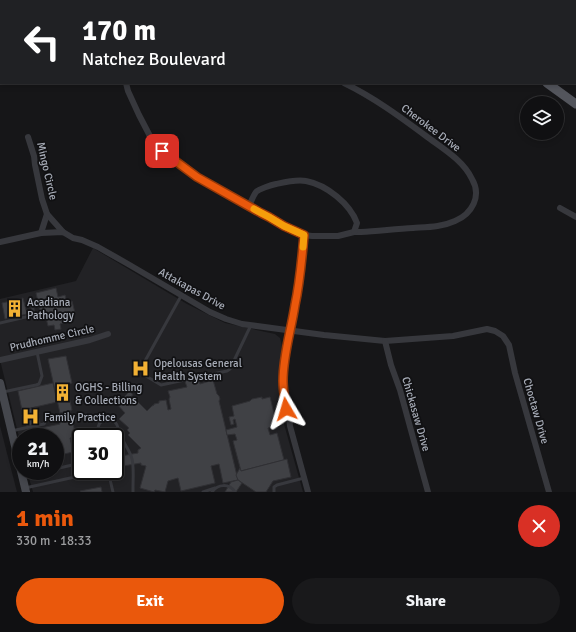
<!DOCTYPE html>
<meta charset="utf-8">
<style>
:root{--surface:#101012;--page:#19191b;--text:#f1f3f6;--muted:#9c9d9f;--line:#303032;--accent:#ea580c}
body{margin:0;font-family:Signika,sans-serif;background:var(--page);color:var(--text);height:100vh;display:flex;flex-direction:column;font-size:15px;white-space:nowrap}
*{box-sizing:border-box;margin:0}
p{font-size:13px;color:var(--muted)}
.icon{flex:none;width:22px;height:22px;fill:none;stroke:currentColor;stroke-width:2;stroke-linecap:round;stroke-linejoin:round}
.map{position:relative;height:492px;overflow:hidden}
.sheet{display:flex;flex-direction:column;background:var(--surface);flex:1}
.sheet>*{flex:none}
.guide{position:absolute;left:0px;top:0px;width:576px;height:84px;box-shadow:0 2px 6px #0003,0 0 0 1px var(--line);background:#202124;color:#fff;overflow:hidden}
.controls{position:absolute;left:520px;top:96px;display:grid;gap:8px}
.controls a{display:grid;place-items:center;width:44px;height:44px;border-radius:50%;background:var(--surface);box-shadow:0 2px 6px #0003,0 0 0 1px var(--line);font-size:20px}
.speed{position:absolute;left:12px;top:428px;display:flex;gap:8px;font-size:20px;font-weight:700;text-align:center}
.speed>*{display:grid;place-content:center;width:52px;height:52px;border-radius:50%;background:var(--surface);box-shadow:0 2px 6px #0003,0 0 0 1px var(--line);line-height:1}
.speed small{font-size:10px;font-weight:400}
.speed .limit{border:2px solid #111;border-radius:6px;background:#fff;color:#111}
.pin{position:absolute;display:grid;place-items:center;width:34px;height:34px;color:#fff;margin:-17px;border-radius:8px;box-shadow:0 2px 6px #0006}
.me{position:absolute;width:44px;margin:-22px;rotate:353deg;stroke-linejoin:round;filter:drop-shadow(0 0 3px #0008)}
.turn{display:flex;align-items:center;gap:14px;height:84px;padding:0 16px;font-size:18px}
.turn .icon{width:52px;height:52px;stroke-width:2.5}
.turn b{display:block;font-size:28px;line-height:34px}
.round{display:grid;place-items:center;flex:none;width:42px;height:42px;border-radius:21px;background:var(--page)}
.summary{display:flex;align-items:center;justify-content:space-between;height:68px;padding:0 16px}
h1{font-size:24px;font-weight:800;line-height:30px;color:var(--accent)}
.button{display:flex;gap:8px;margin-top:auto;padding:8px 16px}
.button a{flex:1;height:46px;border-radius:24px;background:var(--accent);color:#fff;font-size:16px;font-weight:800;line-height:46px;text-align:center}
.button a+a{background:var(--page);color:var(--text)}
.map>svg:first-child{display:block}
.built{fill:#222225;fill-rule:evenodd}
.building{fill:#404145;stroke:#303034}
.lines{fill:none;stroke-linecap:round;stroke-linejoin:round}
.lane{stroke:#37383d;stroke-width:3}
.street{stroke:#37383d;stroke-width:6}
.secondary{stroke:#45474d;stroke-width:8}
.primary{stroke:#53555c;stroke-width:9}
.route-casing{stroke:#983908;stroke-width:10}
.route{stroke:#ea580c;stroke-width:7}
.slow{stroke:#f59e0b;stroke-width:7}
.labels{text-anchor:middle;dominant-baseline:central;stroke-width:3.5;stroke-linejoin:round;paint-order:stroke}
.street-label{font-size:11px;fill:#a8adb8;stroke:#111113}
.poi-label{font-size:11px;fill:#a8adb8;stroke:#111113;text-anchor:start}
</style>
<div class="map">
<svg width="576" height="492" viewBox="0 0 576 492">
<rect width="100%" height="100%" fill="#161618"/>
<g class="built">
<path d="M93,248L187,304L225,323L275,334L280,338L282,346L278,381L284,424L303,492H33L27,471H55V437H21V445L0,360V299L76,281ZM81,437H115V471H81Z"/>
<polygon points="0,426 17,492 0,492"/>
</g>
<g class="building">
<polygon points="56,288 58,297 65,295 67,302 72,301 75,313 64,315 66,322 60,324 61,329 55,330 54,325 48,326 46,318 42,319 36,293"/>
<polygon points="23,298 27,314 5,319 2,303"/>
<polygon points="66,356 72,383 66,384 72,410 60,413 48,359"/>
<polygon points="198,375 200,384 213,380 217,394 219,396 220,399 219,401 238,480 223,483 219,464 211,466 215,483 181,491 178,478 168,481 165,492 155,490 154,492 140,488 146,466 141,465 141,463 123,466 121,456 138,453 138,450 141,448 128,435 130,433 127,430 129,428 119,419 125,413 116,403 121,398 122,399 130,391 133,395 130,397 132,398 133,398 137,402 138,402 147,411 152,406 154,405 154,404 159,403 159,401 166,400 168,410 171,409 169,399 170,397 168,391 187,387 184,379"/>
<polygon points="53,383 57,402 22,410 18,391"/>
<polygon points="262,397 262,399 270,397 277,426 268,428 270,435 277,433 284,460 241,471 233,441 237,440 235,434 227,435 226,430 237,427 235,419 233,420 234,424 231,425 229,417 234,416 232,406 250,401 252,399"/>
<polygon points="36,407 36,408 38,408 39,414 38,415 40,423 27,426 25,420 24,420 22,415 24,414 23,410"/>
<polygon points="70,411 76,436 70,438 73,452 55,456 55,437 28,437 27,431 60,424 57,414"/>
<polygon points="287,459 291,477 273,481 266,492 256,492 238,480 236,475 240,468 241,471"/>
<polygon points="238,480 242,483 236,492 225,492 231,482"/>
<polygon points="101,487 102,492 81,492 80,491"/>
</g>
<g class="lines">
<g class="lane">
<polyline points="181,296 145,361 144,367 146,376 161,385 227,371 230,369 251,325"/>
<polyline points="0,323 34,315 31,299"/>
<polyline points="3,392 36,385 39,384 42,376 37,352"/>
<path d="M76,420C78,418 79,416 82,415C89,412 96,417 101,421"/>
<polyline points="11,431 44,424 50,415"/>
<path d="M99,437C97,430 97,421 106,420C109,419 112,419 115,422C119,426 118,431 121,436C124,444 130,451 132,459C134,467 133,479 133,487V492"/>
<polyline points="55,469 81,463"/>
<polyline points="108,471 113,492"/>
<polyline points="23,475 43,471"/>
<polyline points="25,488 102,471"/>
<polyline points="203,492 215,488"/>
<path d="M212,492C218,484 229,483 235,492"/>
<polyline points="274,492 274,487 277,485 304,478"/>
</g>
<g class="street">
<polyline points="84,0 85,1"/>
<path d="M126,83L128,91L139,115L151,138L162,151L197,177L284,226L304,235L312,236H338L354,232H361C378,231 396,229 413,228C427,227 442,227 455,221C472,214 482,196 472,179C463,160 442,148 426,136C399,116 373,97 344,83"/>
<polyline points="28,137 34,156 35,165 42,199 47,214 41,233"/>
<path d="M249,206C251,202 253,196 256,192C259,189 271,185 276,184C285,182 297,179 306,181C327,185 350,204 357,223L354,232"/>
<polyline points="560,208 576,217"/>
<polyline points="47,214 63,232"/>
<polyline points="304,235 302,262 297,296 291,331 285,357 284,367 283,383 286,409 289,417 290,426 308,492"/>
<polyline points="0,242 41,233 63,232 73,238 82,240 98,247 128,264 210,312 226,319 242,324 324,335 385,341 453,336 487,329 495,331 503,336 509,345 515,373 549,492"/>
<polyline points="385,341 391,365 400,390 418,456 428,492"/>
<polyline points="0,360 90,340 108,334"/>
</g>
<polyline class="secondary" points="0,383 26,492"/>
<g class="primary">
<polyline points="430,0 431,1"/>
<polyline points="547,83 576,104"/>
</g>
</g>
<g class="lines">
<defs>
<path id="route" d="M162,151L197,177L261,213L269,217L284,226L304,235C302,258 300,282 295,305C291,331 283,355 283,381C283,390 285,400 286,409"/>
</defs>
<use href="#route" class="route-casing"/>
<use href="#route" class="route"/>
<polyline class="slow" points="254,209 269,217 284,226 304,235 303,247"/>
</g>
<defs>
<symbol id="building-bare" viewBox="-9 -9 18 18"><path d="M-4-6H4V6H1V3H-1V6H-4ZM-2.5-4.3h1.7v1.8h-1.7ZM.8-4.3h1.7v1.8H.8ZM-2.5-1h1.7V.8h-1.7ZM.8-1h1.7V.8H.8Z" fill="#f2b134" stroke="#111113" stroke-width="2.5" paint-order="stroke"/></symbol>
<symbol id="hospital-bare" viewBox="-9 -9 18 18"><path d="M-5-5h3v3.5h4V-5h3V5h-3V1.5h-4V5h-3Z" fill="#f2b134" stroke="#111113" stroke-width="2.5" paint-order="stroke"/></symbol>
</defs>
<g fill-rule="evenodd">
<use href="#building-bare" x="2" y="296" width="25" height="25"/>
<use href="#hospital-bare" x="128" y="356" width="25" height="25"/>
<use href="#building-bare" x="50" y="380" width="25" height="25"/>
<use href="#hospital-bare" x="18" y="404" width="25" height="25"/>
</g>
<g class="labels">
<g class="street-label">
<text transform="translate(431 128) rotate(37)">Cherokee Drive</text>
<text transform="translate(47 171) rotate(77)">Mingo Circle</text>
<text transform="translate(192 289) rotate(29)">Attakapas Drive</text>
<text transform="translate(52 338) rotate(-13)">Prudhomme Circle</text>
<text transform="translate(536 411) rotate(74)">Choctaw Drive</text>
<text transform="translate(416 414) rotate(74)">Chickasaw Drive</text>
</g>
<g class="poi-label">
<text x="27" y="302">Acadiana<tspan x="27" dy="13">Pathology</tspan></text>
<text x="154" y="363">Opelousas General<tspan x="154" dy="13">Health System</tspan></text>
<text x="75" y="387">OGHS - Billing<tspan x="75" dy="13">&amp; Collections</tspan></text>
<text x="44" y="417">Family Practice</text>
</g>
</g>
</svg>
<div class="controls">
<a><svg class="icon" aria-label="layers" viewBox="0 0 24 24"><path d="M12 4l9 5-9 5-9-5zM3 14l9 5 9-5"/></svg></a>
</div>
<div class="speed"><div>21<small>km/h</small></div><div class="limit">30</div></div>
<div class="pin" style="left:162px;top:151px;background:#d93025"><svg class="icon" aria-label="arrive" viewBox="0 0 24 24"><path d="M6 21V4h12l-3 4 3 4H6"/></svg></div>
<svg class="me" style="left:286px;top:409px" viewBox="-20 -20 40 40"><path d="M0-17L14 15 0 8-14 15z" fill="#ea580c" stroke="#fff" stroke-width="4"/></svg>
<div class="guide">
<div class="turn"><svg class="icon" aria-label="left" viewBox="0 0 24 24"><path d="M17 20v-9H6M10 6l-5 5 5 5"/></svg><div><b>170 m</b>Natchez Boulevard</div></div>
</div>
</div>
<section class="sheet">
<div class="summary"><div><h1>1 min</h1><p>330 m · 18:33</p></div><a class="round" style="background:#d93025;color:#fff"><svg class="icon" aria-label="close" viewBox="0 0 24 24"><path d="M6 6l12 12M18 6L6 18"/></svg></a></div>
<div class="button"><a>Exit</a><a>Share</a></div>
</section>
